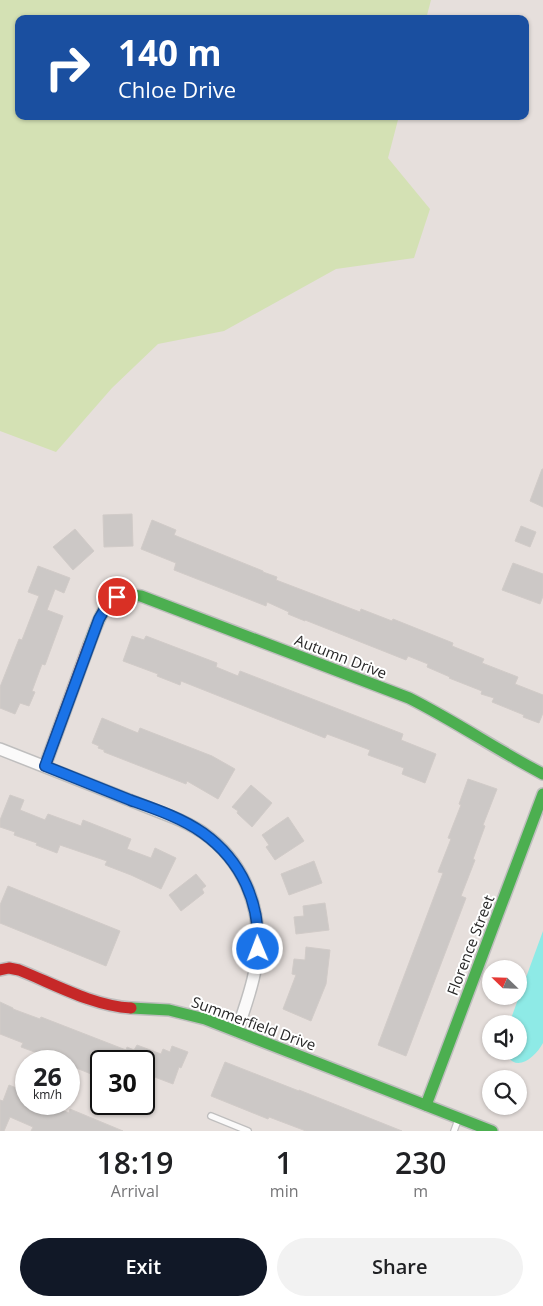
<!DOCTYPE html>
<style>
:root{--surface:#fff;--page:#f2f2f2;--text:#202124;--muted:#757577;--accent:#111827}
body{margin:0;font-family:"Open Sans",sans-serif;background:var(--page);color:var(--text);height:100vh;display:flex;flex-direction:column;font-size:19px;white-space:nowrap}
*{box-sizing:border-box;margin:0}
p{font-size:16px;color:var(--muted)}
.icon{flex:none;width:28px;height:28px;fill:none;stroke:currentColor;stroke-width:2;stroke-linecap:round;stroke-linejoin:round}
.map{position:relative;height:1131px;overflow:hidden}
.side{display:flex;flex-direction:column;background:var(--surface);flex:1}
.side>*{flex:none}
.top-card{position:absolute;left:15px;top:15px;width:514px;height:105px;border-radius:10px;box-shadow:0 1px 4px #0004;background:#1a4fa0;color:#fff;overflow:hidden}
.needle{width:32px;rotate:293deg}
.fabs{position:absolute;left:482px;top:960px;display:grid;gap:10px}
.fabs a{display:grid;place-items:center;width:45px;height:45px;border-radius:50%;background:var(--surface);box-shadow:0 1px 4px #0004;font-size:25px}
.speed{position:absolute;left:15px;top:1050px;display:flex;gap:10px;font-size:25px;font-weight:700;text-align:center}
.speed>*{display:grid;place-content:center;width:65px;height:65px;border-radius:50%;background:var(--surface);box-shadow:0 1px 4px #0004;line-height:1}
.speed small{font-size:12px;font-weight:400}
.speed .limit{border:2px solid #111;border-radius:8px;background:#fff;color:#111}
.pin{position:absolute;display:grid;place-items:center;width:42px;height:42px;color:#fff;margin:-21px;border:2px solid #fff;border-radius:50%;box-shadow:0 1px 5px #0007}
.me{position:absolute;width:55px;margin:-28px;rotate:359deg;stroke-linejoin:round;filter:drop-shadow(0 0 4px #0008)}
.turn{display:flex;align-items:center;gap:18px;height:105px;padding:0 20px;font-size:22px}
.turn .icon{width:65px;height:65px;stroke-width:2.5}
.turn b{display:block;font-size:35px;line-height:42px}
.eta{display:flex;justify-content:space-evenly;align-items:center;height:85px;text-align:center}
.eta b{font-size:30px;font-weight:600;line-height:35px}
.button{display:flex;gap:10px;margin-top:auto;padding:10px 20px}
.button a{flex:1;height:58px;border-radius:30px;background:var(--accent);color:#fff;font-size:20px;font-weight:600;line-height:58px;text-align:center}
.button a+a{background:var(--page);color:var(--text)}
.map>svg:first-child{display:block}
.green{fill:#d4e1b4}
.water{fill:#8eeae6}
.building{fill:#ccc8c6;stroke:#d1cbc8}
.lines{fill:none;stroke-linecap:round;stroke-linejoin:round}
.lane-casing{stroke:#bfbebe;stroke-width:8}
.street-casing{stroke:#bfbebe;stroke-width:14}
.fast-casing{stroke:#bfbebe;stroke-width:14}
.jam-casing{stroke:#bfbebe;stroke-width:14}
.lane{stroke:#fbfafa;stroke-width:5.5}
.street{stroke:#fbfafa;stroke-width:11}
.fast{stroke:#4caf50;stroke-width:11}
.jam{stroke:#c62828;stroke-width:11}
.route-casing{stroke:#114b97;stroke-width:12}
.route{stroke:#1a73e8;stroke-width:9}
.labels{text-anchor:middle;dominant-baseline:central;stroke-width:4;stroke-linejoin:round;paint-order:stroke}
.street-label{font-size:15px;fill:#272727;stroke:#fff}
</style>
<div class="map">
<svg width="543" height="1131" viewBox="0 0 543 1131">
<rect width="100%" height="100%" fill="#e6dfdc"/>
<polygon class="green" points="0,0 431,0 426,19 19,19 19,116 399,116 388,158 430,209 414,258 336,269 224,331 158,344 112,388 56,452 0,431"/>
<path class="water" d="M543,931V1043C535,1058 514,1075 505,1051H519V1024H509Z"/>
<g class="building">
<polygon points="542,469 543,469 543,507 530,501"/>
<polygon points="132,514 133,546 104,547 103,515"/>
<polygon points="152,520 176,530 174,535 263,571 263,572 277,577 276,580 360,612 361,609 392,621 393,619 453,643 452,646 484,659 482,663 518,677 515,684 543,695 543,713 539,723 523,717 524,715 492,702 494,698 481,694 482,691 449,678 450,677 427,667 428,664 408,656 406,660 305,620 305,621 288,614 289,612 267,602 266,606 174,570 176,563 141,549"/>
<polygon points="521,526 536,532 530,547 515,541"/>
<polygon points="75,529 94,551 73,570 53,547"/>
<polygon points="513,563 543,574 543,596 540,604 502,590"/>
<polygon points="38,566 70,578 64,593 55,589 47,610 63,616 45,665 42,664 32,691 35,692 29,706 20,703 15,714 0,708 0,687 19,639 22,640 39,596 28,592"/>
<polygon points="132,636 144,640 146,636 217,663 216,667 238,676 240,671 403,734 401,740 436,754 425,783 402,774 404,768 368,755 370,750 327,734 325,738 181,681 180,685 157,676 158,674 123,661"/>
<polygon points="102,718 138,733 140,728 212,756 235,769 218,799 187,781 186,784 104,752 104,750 98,748 99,746 92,743"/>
<polygon points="468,779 497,789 483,825 485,826 473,859 475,860 461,896 466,898 406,1056 378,1045 443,873 438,872 451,839 448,838 461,805 459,804"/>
<polygon points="251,785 272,803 252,827 237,813 238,811 232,807"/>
<polygon points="10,795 24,800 20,810 45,820 48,814 81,826 83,820 131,839 127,849 151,858 155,848 176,858 161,889 131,875 105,865 107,861 60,845 57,853 36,845 37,843 14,835 15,832 0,827 0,820"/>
<polygon points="288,817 304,841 275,860 266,847 269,845 262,835"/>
<polygon points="314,861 322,883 289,895 281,874"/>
<polygon points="196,874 206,886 202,889 204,893 181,911 169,895"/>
<polygon points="8,886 120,931 106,966 0,923 0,905"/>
<polygon points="325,903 329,930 296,934 294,917 304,916 303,906"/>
<polygon points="306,947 330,950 326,984 311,1021 283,1009 296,975 292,974 294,959 305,960"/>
<polygon points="0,1002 13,1008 13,1009 40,1019 41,1017 126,1050 127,1047 134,1050 137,1045 161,1054 163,1049 170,1052 172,1046 188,1052 181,1068 179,1067 173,1084 152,1076 154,1071 144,1066 144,1061 101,1061 101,1078 69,1065 69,1061 59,1061 21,1047 23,1043 0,1034"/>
<polygon points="225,1062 299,1091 299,1090 402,1131 306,1131 269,1117 268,1119 211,1096"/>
<polygon points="9,1085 26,1092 26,1104 47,1104 69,1113 70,1109 123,1131 31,1131 33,1127 10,1117 4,1131 0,1131 0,1100 3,1101"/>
</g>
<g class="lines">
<defs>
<g id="lane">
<polyline points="211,1116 248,1131"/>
<polyline points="454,1131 458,1120"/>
</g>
<path id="street" d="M0,749L175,818C185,822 194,827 202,832C246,862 264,913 256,964C253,987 244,1009 237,1031"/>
<g id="fast">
<path d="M89,645C96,628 102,602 121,596C128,595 134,595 141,596L409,698C455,721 497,750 543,774"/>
<polyline points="131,1008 169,1010 205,1019 492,1131"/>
<polyline points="426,1105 543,794"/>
</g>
<g id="jam">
<polyline points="45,766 89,645"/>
<path d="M0,970L9,968L19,970C54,984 93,1006 131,1008"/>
</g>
</defs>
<use href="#lane" class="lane-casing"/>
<use href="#street" class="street-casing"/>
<use href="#fast" class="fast-casing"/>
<use href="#jam" class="jam-casing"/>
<use href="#lane" class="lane"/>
<use href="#street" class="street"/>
<use href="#fast" class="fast"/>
<use href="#jam" class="jam"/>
</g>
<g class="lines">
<defs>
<path id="route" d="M117,597L106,607L99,619L45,766C73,777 102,789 130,800C155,809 182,818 203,833C242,861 260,903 258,949"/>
</defs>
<use href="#route" class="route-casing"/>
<use href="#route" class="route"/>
</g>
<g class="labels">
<g class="street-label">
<text transform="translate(341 656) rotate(21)">Autumn Drive</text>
<text transform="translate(470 945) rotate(-69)">Florence Street</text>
<text transform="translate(254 1023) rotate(20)">Summerfield Drive</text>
</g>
</g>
</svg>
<div class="fabs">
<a><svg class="needle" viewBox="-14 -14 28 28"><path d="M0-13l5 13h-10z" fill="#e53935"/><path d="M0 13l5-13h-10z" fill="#757577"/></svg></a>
<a><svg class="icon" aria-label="sound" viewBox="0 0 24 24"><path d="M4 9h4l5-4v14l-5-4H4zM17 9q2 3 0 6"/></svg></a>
<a><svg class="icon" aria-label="search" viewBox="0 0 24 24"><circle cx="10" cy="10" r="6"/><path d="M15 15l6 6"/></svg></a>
</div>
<div class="speed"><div>26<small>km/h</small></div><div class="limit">30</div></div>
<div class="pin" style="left:117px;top:597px;background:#d93025"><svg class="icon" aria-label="arrive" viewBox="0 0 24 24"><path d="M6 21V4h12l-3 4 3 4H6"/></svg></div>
<svg class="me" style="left:258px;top:949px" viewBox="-20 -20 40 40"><circle r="17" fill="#1a73e8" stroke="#fff" stroke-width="3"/><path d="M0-11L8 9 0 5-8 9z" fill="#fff"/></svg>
<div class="top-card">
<div class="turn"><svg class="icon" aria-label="right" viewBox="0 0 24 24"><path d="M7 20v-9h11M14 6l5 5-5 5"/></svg><div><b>140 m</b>Chloe Drive</div></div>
</div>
</div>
<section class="side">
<div class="eta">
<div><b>18:19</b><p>Arrival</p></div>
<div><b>1</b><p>min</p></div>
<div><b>230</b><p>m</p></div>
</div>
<div class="button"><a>Exit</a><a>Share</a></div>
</section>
